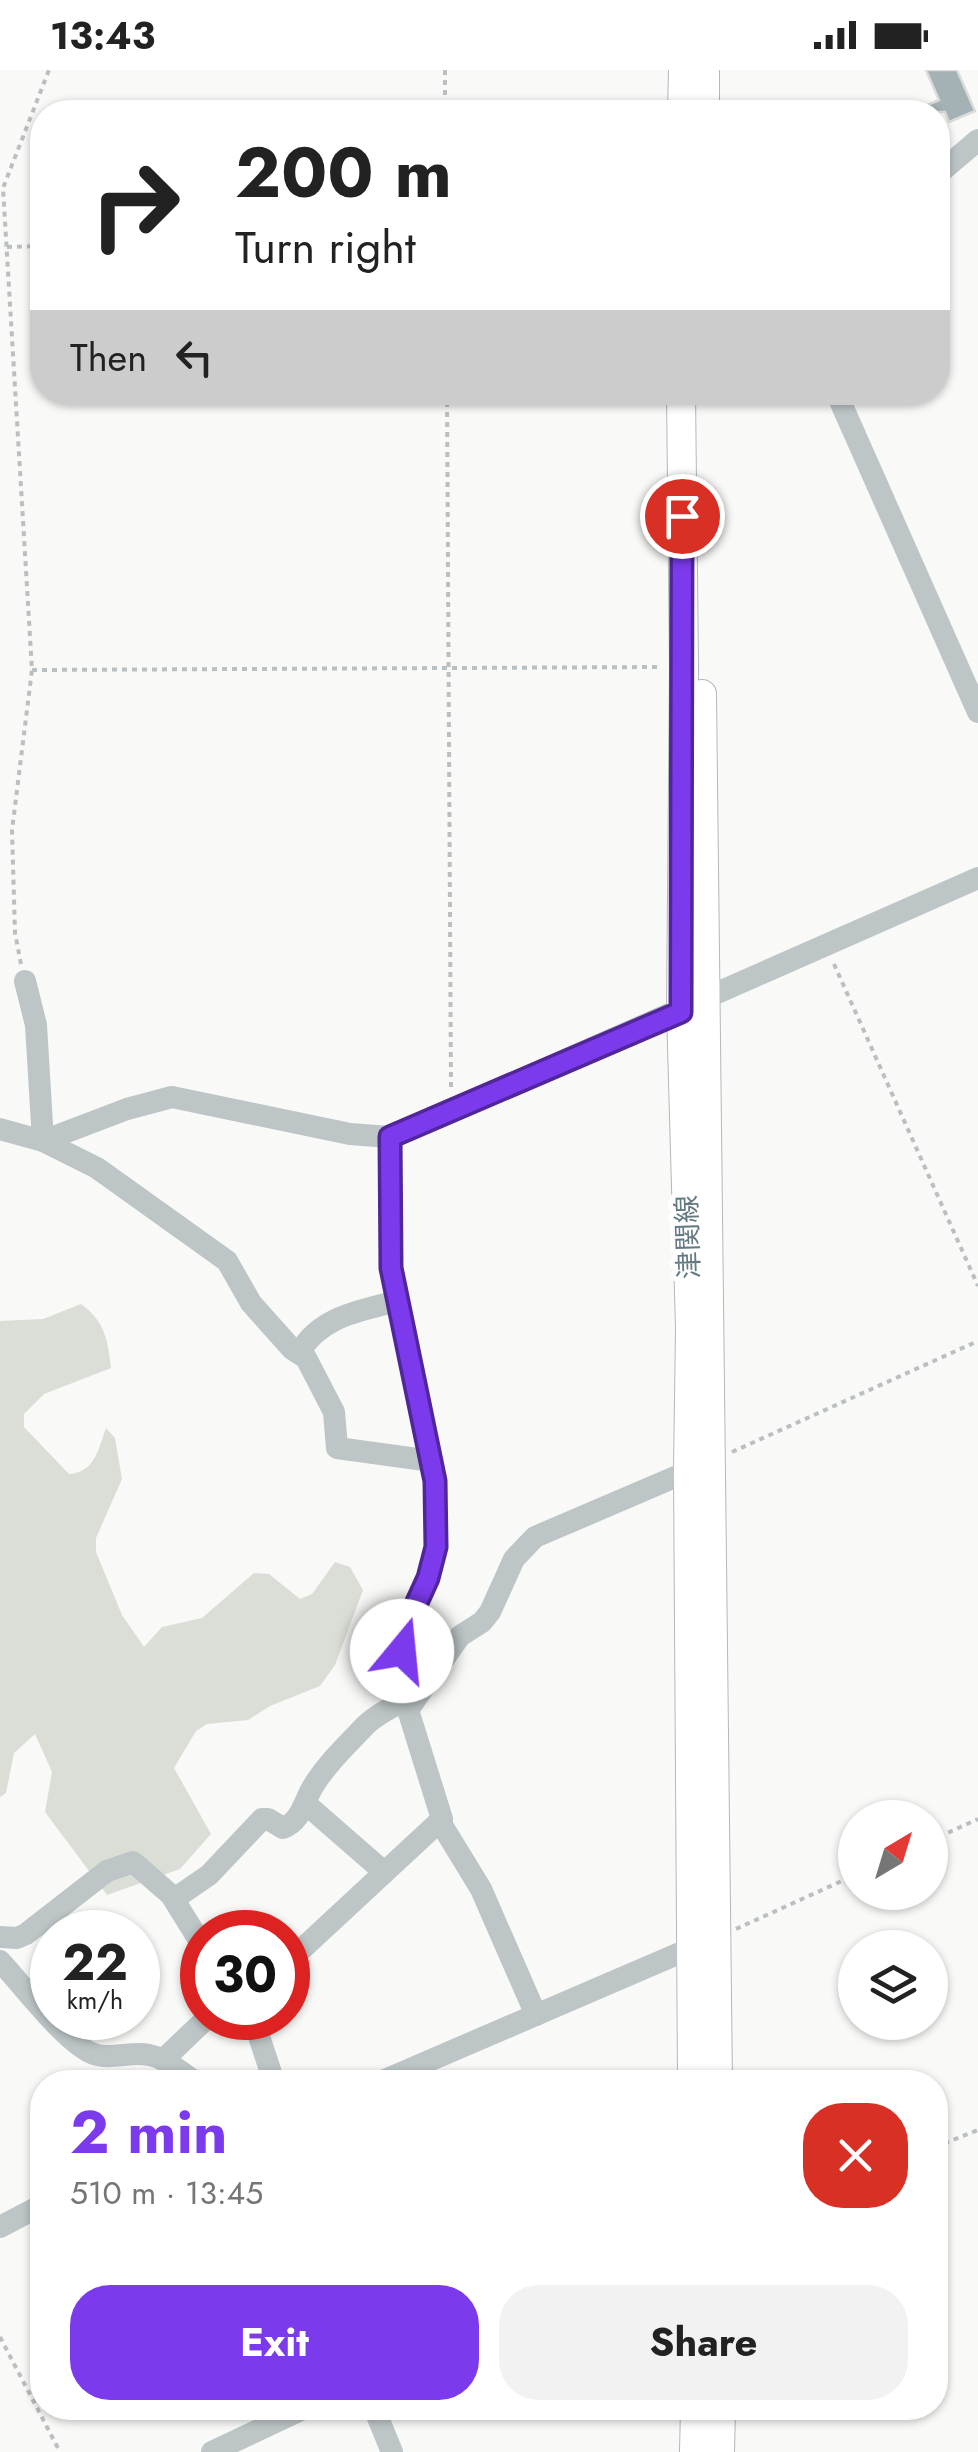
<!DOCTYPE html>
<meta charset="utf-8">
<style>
:root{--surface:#fff;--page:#f2f2f2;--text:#222;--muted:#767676;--accent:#7c3aed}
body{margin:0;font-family:Jost,"Noto Sans JP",sans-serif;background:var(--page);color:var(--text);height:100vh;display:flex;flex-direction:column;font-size:38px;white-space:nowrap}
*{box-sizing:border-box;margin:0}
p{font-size:32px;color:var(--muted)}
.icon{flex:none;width:55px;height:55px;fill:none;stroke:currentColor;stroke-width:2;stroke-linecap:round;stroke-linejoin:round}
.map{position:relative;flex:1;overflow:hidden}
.side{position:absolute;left:30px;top:2000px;width:918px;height:350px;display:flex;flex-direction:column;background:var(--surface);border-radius:40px;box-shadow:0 2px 8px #0004}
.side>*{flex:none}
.top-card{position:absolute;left:30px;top:30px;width:920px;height:305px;border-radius:40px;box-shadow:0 2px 8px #0004;background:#fff;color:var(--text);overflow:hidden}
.needle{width:65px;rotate:38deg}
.fabs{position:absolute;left:838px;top:1730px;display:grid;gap:20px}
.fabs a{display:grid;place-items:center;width:110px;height:110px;border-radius:50%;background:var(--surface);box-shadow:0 2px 8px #0004;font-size:50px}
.speed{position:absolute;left:30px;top:1840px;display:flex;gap:20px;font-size:50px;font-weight:700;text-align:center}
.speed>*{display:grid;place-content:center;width:130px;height:130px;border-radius:50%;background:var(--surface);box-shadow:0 2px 8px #0004;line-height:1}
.speed small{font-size:25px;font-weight:400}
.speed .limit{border:15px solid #d22;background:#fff;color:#111}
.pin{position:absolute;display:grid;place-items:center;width:85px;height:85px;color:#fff;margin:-42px;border:5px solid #fff;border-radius:50%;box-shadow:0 2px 10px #0007}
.me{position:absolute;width:110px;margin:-55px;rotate:17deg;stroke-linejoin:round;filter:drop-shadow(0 0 8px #0008)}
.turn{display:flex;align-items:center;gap:35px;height:210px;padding:0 40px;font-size:45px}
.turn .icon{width:130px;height:130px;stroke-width:2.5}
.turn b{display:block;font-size:70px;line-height:85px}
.then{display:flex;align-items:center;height:95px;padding:0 40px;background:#0003;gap:20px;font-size:38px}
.round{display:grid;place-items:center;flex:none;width:105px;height:105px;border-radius:40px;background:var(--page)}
.summary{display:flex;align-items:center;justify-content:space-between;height:170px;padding:0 40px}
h1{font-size:60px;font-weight:700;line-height:75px;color:var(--accent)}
.cta{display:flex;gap:20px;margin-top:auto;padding:20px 40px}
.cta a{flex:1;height:115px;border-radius:40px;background:var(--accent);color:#fff;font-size:40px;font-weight:700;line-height:115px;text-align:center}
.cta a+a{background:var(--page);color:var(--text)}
.status{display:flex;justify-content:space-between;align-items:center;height:70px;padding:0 50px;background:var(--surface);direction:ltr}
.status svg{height:28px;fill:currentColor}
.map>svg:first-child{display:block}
.green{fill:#daded6}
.building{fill:#a4b1b5;stroke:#dbdbd9;stroke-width:2.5}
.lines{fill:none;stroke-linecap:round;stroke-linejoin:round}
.major-casing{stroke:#b1b9bc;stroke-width:30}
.path{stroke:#babfc1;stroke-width:4;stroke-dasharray:5 5;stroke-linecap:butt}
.minor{stroke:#bdc5c7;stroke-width:22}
.major{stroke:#fff;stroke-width:28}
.route-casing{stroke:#51269a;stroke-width:25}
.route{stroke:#7c3aed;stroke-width:18}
.labels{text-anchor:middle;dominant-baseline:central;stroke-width:10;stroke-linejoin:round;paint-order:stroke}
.street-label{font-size:28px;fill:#647a82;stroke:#fff}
</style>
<div class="status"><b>13:43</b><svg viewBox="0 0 49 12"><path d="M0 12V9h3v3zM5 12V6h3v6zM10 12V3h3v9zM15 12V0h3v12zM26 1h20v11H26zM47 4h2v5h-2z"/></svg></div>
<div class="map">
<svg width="978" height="2382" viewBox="0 0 978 2382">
<rect width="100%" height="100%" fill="#f9f9f7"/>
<path class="green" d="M81,1234C105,1251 108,1271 111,1298L44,1324L24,1344V1357L69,1404C95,1402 98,1380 106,1358L115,1368L122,1409L96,1468V1482L122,1545L144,1577L162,1557L202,1548L254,1503L269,1504L300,1529L312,1524L335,1492L350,1497L363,1520L335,1595L320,1616L270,1636L248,1650L207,1654L196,1661L174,1698L211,1764L180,1799L107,1825L45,1742L52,1702L35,1664L14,1683L6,1723L0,1727V1251L43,1249Z"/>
<polygon class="building" points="926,0 957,0 975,41 949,52 945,42 911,42 939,30"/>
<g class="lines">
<defs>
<g id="major">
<polyline points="682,42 683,0"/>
<polyline points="705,42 705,0"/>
<polyline points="681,322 684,596 681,941 690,1257 688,1401 692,2012"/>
<polyline points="702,624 718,2012"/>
<polyline points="694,2382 695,2338"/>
<polyline points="720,2382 721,2338"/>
</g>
</defs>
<use href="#major" class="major-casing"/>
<g class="path">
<polyline points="445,0 445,42"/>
<polyline points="7,177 42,176"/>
<polyline points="447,322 451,1018"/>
<polyline points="32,600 662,597"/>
<polyline points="21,894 15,863 12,760 32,600 3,118 49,0"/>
<polyline points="834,894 978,1216"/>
<polyline points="732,1382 978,1271"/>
<polyline points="930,1771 978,1749"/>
<polyline points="736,1859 855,1805"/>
<polyline points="935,2077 978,2060"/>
<polyline points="0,2267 60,2382"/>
</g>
<g class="minor">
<polyline points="938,104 978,70"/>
<polyline points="836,322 978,642"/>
<polyline points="25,911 36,955 43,1071"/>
<polyline points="0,1059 43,1071 97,1098 227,1191 251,1233 292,1279 306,1288 334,1342 337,1378 432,1391"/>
<polyline points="43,1071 127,1039 172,1027 350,1064 390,1067 978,808"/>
<path d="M300,1282C320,1246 361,1241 397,1231"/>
<polyline points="408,1640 460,1566 482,1552 490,1542 514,1489 535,1467 703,1395"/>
<polyline points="306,1734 384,1802"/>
<polyline points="440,1752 481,1819 536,1945"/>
<path d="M174,1829L209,1805L262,1749H268L283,1758C299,1752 303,1736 310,1722C321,1700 344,1678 361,1660C373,1646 391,1638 407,1629"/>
<polyline points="0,1867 17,1868 26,1864 107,1801 133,1792 171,1825 202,1875"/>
<path d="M0,1891C22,1914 67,1975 94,1984C110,1990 132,1981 149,1985C166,1988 181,2003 196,2012"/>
<polyline points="288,1892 442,1749 408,1640 402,1581 408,1552 428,1507 436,1477 435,1411 391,1199 390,1067"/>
<polyline points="253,1948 274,2012"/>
<polyline points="163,1990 207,1948"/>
<polyline points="380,2012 703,1873"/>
<polyline points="0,2157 42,2135"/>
<polyline points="374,2338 392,2382"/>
<polyline points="212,2382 305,2338"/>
</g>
<use href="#major" class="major"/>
</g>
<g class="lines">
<defs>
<polyline id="route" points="402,1581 408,1552 428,1508 436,1477 435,1411 391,1198 390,1067 681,942 682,446"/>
</defs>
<use href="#route" class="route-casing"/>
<use href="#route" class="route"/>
</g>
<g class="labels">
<g class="street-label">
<text transform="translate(688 1167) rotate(-92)">津関線</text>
</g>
</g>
</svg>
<div class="fabs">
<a><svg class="needle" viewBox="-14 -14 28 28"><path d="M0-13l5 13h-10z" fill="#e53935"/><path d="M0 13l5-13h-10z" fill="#767676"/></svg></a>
<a><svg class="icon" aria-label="layers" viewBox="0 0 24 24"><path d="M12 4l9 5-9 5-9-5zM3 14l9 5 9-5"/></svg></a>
</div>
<div class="speed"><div>22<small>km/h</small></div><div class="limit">30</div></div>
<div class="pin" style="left:682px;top:446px;background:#d93025"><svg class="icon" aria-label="arrive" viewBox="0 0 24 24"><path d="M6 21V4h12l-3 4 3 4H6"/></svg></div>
<svg class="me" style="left:402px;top:1581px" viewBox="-20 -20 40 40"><circle r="19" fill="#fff"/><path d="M0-13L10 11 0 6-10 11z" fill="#7c3aed"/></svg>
<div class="top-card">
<div class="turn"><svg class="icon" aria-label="right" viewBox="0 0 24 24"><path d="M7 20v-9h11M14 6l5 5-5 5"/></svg><div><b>200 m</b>Turn right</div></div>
<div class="then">Then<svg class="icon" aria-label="left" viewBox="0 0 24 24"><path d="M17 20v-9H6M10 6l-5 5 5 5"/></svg></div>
</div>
<section class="side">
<div class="summary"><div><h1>2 min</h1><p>510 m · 13:45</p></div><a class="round" style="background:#d93025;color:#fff"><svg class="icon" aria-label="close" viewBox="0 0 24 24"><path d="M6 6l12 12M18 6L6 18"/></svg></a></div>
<div class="cta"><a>Exit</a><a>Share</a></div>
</section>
</div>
